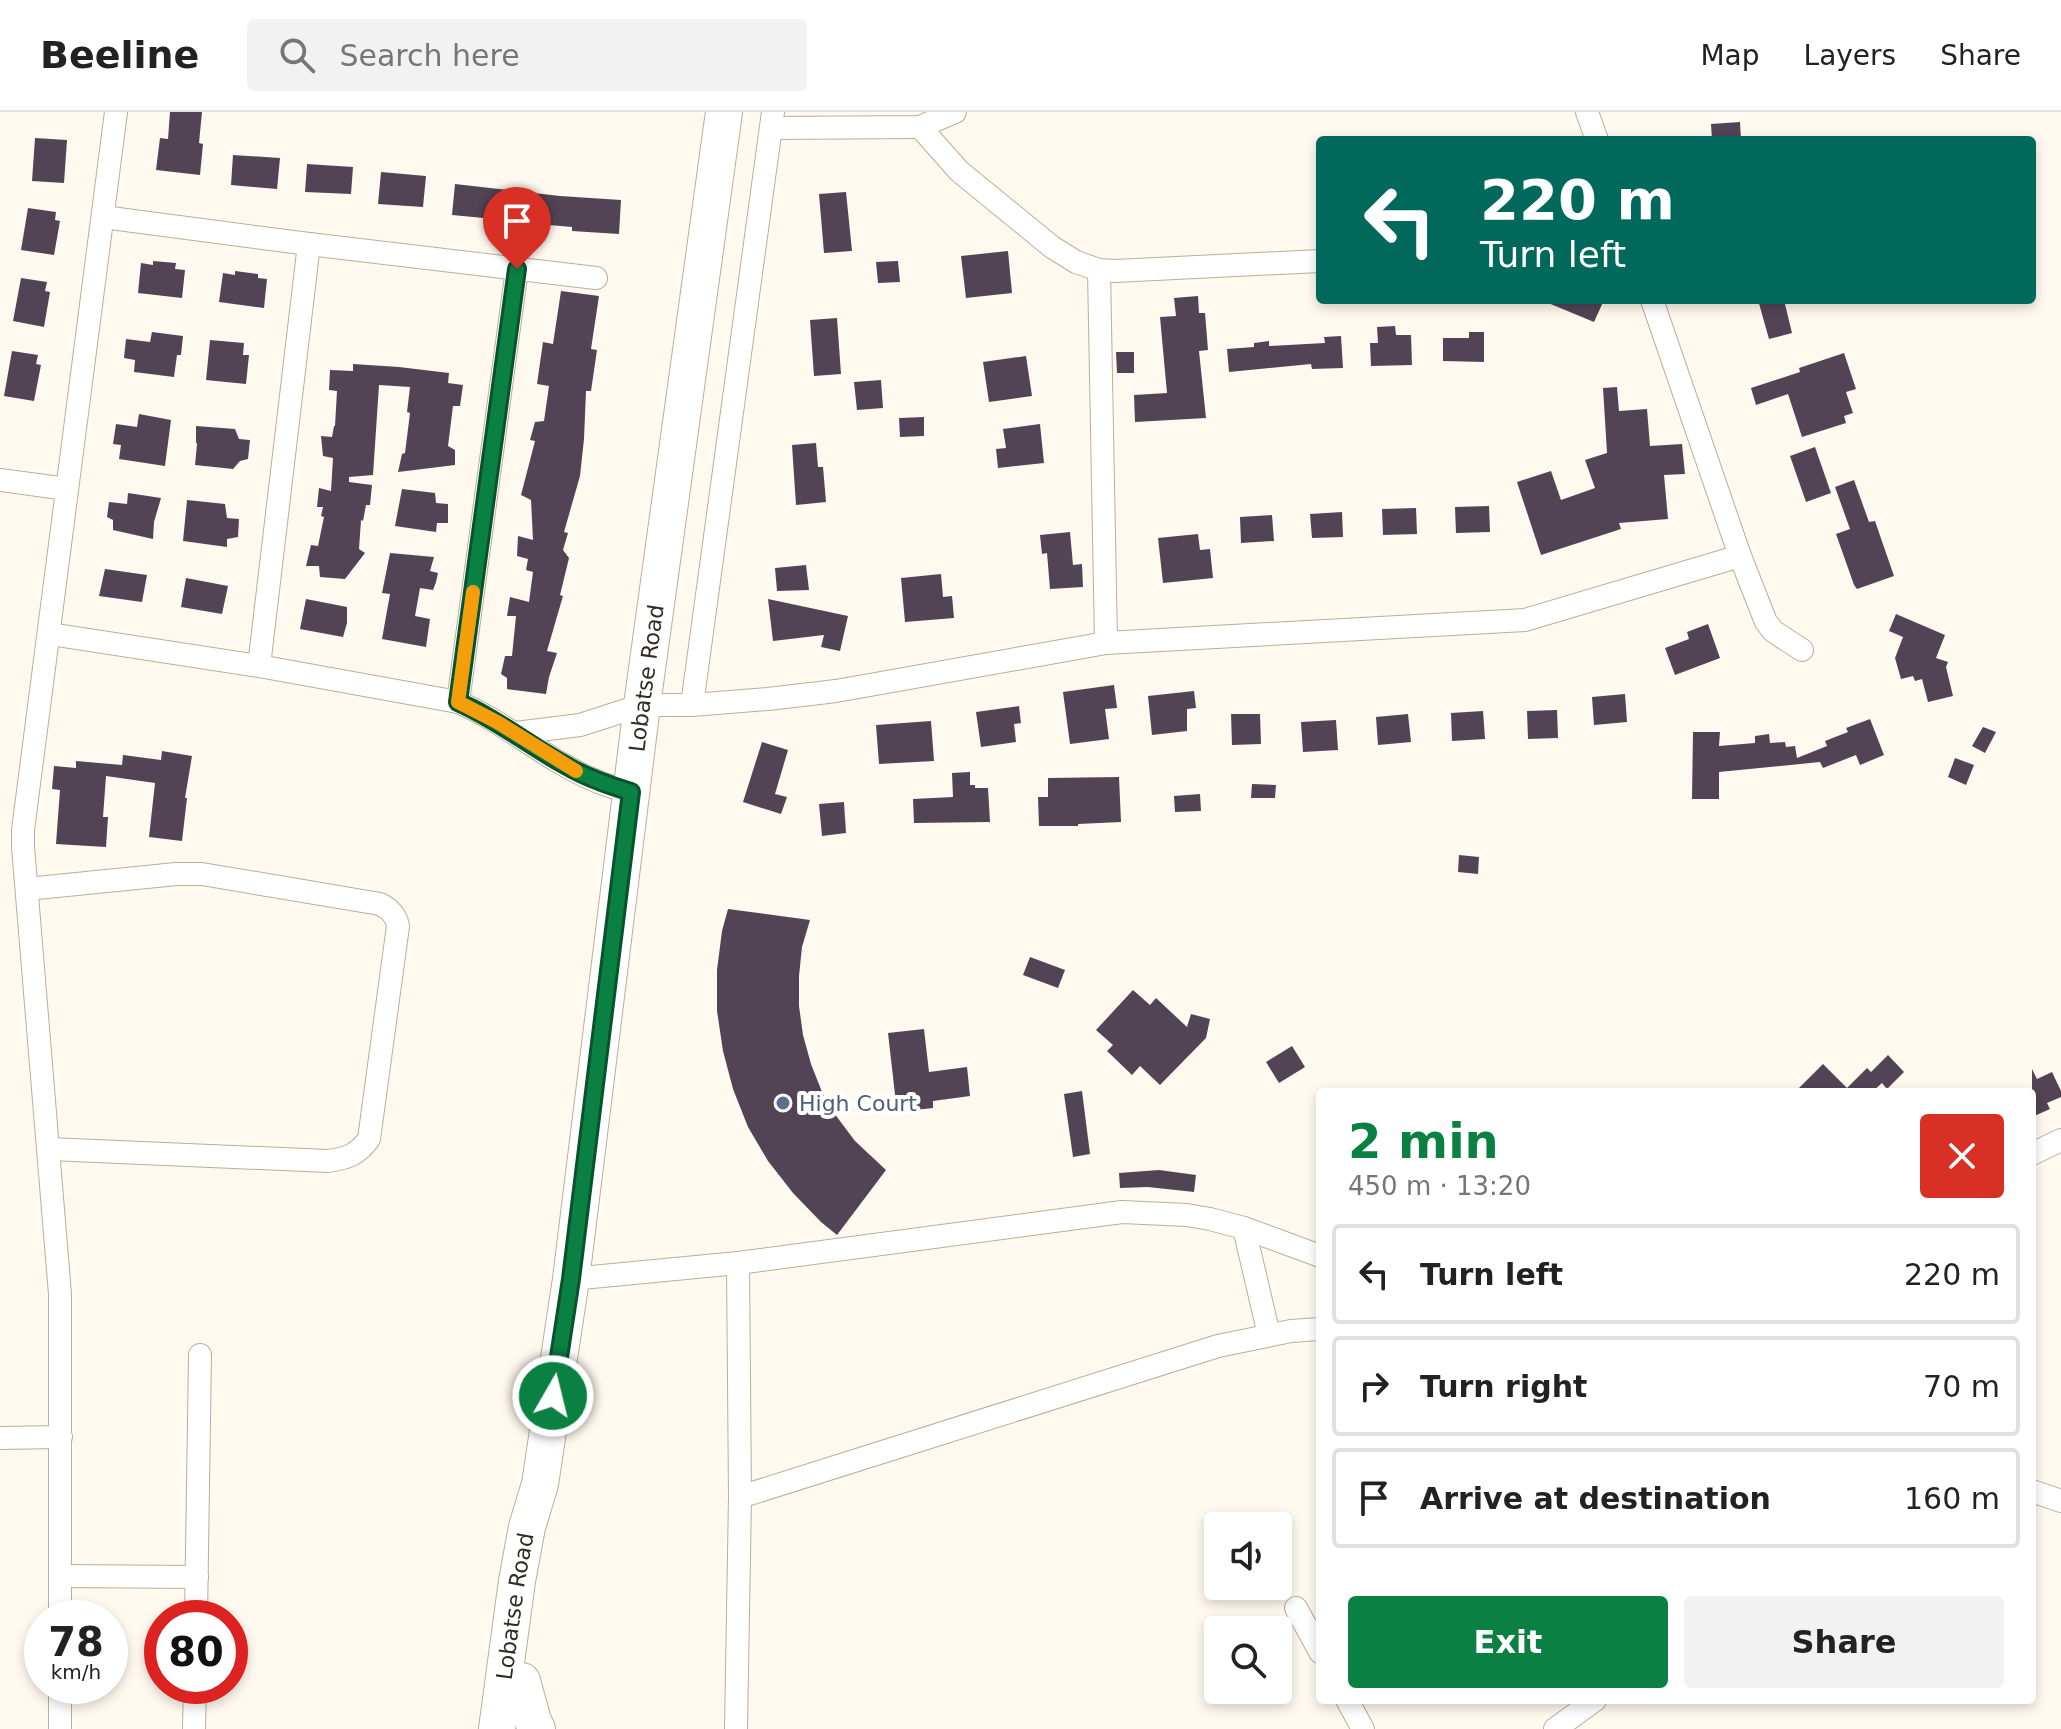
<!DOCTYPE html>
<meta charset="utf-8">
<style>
:root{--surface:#fff;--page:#f2f2f2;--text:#222;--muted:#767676;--line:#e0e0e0;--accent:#0b8043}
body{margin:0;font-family:"DejaVu Sans",sans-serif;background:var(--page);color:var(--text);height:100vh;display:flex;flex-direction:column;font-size:30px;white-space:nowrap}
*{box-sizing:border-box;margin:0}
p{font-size:26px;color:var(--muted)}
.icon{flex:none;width:44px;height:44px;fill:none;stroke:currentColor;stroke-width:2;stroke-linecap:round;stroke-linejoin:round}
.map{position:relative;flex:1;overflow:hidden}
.sheet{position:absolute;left:1316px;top:976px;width:720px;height:616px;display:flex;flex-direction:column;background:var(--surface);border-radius:8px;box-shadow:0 4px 12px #0003}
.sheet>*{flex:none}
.guide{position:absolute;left:1316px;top:24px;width:720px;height:168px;border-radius:8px;box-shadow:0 4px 12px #0003;background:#00695c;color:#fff;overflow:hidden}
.tools{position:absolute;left:1204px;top:1400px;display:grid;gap:16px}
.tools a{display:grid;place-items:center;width:88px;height:88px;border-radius:8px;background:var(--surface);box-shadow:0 4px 12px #0003;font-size:40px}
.speed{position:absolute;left:24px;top:1488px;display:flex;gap:16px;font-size:40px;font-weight:700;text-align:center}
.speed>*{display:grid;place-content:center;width:104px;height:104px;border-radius:50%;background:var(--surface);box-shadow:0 4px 12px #0003;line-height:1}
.speed small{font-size:20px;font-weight:400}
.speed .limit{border:12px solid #d22;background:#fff;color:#111}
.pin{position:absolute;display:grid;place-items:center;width:68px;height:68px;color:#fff;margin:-82px -34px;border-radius:50% 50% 50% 0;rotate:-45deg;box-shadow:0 0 8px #0007}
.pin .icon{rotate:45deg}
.me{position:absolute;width:88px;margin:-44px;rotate:8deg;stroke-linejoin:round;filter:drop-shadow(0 0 6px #0008)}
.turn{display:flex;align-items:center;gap:28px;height:168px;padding:0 32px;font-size:36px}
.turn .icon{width:104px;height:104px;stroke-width:2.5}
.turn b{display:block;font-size:56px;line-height:68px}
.round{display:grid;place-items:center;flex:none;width:84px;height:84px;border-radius:8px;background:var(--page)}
.headline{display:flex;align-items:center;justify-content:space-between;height:136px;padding:0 32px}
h1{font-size:48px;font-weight:700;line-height:60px;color:var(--accent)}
.button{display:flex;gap:16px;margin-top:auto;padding:16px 32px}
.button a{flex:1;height:92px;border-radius:8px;background:var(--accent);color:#fff;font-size:32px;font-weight:700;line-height:92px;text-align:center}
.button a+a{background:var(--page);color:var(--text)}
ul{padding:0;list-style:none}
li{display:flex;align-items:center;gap:24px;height:100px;margin:0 16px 12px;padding:0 16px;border:4px solid var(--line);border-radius:8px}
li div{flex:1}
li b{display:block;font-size:30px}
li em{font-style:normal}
header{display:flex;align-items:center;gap:48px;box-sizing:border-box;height:112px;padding:0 40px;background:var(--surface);border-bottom:2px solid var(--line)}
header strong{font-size:38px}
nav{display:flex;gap:44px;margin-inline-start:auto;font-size:28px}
.search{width:560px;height:72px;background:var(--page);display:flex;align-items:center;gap:20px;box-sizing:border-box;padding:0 28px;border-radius:8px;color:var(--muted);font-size:30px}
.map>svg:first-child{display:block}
.building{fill:#534455}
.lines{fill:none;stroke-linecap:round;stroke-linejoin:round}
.minor-casing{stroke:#bcae98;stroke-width:24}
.trunk-casing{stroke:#bcae98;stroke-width:38}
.minor{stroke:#fff;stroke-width:22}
.trunk{stroke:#fff;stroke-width:36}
.route-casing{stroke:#07532c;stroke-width:20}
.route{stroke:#0b8043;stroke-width:14}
.slow{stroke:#f59e0b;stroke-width:14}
.service-dot{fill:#5c6f8a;stroke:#fff;stroke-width:3}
.labels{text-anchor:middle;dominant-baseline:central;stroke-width:8;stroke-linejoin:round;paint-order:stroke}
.street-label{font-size:22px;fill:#312c23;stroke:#fff}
.service-label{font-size:22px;fill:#4e5e75;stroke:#fff;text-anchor:start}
</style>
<header>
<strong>Beeline</strong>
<div class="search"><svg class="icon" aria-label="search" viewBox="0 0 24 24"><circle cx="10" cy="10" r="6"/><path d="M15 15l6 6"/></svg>Search here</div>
<nav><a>Map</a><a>Layers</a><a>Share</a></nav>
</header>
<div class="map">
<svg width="2061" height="1617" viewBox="0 0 2061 1617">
<rect width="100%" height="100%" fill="#fff9f0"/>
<g class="building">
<polygon points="170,0 202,0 199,31 203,32 200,63 156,58 160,26 168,27"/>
<polygon points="1740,10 1741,28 1712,28 1711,12"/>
<polygon points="35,26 67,28 64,71 32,69"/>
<polygon points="233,43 280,46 277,77 231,73"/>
<polygon points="307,52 353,55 351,82 305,80"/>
<polygon points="381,60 426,64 423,95 378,92"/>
<polygon points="455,72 560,84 621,88 619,122 572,119 572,115 514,110 514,109 452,103"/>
<polygon points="846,80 852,139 824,141 819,82"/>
<polygon points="28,96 56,100 55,108 60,109 54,143 21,138"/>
<polygon points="1008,139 1012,181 966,186 961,144"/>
<polygon points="153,149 176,151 175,157 185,158 182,186 138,181 141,151 153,153"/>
<polygon points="898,149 900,170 878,171 876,150"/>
<polygon points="235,159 258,162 258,166 267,167 264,196 219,190 223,161 235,163"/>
<polygon points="21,166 47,170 45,179 50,180 44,215 13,209"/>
<polygon points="561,179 599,184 591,237 597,238 591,279 586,279 584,327 580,364 564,420 568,421 563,438 569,446 560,483 563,484 547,539 557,541 549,565 546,582 507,577 507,566 501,562 505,544 512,544 516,504 507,504 510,485 529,490 533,460 526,458 528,447 517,444 518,424 533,428 531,388 521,383 535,329 530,328 535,310 544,309 549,274 537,272 543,230 553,232"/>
<polygon points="1198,184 1199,201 1205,201 1208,238 1199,239 1206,306 1135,310 1134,283 1167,281 1160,205 1176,204 1174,186"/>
<polygon points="1541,188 1604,188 1594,210"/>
<polygon points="1758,188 1784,188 1792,221 1769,227"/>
<polygon points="837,206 841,262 814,264 810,208"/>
<polygon points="1395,214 1396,223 1411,223 1412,253 1371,254 1370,231 1378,231 1377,215"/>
<polygon points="152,220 183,224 181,243 177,243 174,265 134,260 135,248 124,246 126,227 150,230"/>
<polygon points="1469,220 1484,220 1484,250 1443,249 1443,226 1469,226"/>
<polygon points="1341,224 1343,256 1312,257 1311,252 1229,260 1227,237 1254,235 1254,231 1269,229 1269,234 1325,231 1324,225"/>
<polygon points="210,228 244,231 243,243 249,243 246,272 206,268"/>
<polygon points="12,239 38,243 36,252 41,253 34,289 4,284"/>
<polygon points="1116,240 1134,240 1134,261 1117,261"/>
<polygon points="1844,241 1856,277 1846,280 1853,301 1844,304 1846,311 1802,325 1788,282 1756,293 1751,276 1800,260 1799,256"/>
<polygon points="1026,244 1032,284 989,290 983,250"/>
<polygon points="353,252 399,255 449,261 448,271 463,273 460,294 453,294 448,334 455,338 455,353 398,360 402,342 405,341 410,301 407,300 410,275 379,273 373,363 349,365 349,370 372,373 370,393 366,393 363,409 361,408 359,437 365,441 345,467 320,465 319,454 306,454 311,433 318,434 324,405 321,404 323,395 317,395 319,376 331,379 333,346 323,344 321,324 332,325 334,314 335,314 337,279 329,278 330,258 353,259"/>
<polygon points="881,268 883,296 857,298 854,270"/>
<polygon points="1617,275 1619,299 1647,297 1650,334 1682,332 1685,362 1664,363 1668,407 1619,411 1621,417 1541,443 1517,370 1551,359 1561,388 1595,376 1585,348 1607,341 1603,276"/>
<polygon points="139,302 171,308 165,354 119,347 121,333 113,332 116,312 137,315"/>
<polygon points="924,305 924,324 900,325 899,306"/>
<polygon points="1040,312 1044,351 998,356 996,337 1006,336 1003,317"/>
<polygon points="196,314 235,317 239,327 250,328 248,347 240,349 233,357 195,353 197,332 196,330"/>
<polygon points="816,331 818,355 823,355 826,390 796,393 792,333"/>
<polygon points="1815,335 1831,381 1806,390 1790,344"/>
<polygon points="1854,368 1869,410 1875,409 1894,464 1857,477 1854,473 1836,422 1850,417 1835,375"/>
<polygon points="402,377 435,381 436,391 448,392 448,411 437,411 436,420 395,414"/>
<polygon points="128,381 161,386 154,410 153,427 113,418 113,408 107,405 109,390 127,392"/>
<polygon points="187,388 225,392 227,406 239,407 238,425 227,427 227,435 183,429"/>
<polygon points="1489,394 1490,420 1456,421 1455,395"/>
<polygon points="1416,396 1417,422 1383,423 1382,397"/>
<polygon points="1342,400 1343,425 1312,426 1310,402"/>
<polygon points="1272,403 1274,429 1241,431 1240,405"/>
<polygon points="1070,420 1073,453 1082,452 1083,475 1050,477 1047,441 1042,442 1040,423"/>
<polygon points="1198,422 1200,438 1210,437 1213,466 1163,471 1158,426"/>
<polygon points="390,441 434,445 430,459 438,461 436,470 433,478 420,476 415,504 430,507 426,535 382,527 390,482 382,481"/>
<polygon points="806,453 809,478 777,479 775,456"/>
<polygon points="105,457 147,463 142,490 99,484"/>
<polygon points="941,462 943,485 952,484 954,506 905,510 901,466"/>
<polygon points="186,466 228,474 222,502 181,495"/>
<polygon points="306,487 347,495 347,511 343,525 300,517"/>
<polygon points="768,487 848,504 840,539 821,535 824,523 773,529"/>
<polygon points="1896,502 1945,523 1936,546 1948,550 1946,555 1953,584 1928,590 1922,567 1915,569 1913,564 1901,567 1895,546 1903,525 1889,519"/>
<polygon points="1708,512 1720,546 1675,563 1665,536 1689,527 1687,520"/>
<polygon points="1114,573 1117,596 1105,597 1109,627 1070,632 1063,580"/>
<polygon points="1194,579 1196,596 1187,597 1187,619 1152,623 1148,584"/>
<polygon points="1625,582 1627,610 1594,613 1592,585"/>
<polygon points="1019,594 1021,611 1014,612 1016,630 981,635 976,600"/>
<polygon points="1557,598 1558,626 1528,627 1527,599"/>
<polygon points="1483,599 1485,627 1452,629 1451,601"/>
<polygon points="1231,602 1260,602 1261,632 1232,633"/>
<polygon points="1408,602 1411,630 1378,633 1376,605"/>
<polygon points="1870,607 1884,643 1860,653 1856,643 1823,656 1820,650 1719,660 1719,687 1692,687 1693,620 1720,620 1719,634 1755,631 1755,624 1769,622 1770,631 1785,630 1786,635 1795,634 1797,646 1827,634 1825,629 1848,620 1846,616"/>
<polygon points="1336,608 1338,638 1303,640 1301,610"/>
<polygon points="931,609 934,649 879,652 876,613"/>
<polygon points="1983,615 1996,620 1985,641 1972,634"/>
<polygon points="762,630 788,638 775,682 787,685 781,702 743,690"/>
<polygon points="162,639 192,644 185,686 187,686 182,729 149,725 155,671 106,664 103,705 108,705 106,735 56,732 60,678 52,677 54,654 76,656 76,649 122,653 123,643 161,648"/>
<polygon points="1955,646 1974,653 1966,673 1948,665"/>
<polygon points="970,660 970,673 975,673 975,676 988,676 990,710 914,711 913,687 953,685 952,661"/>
<polygon points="1119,665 1121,710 1078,712 1078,714 1039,714 1038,685 1048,685 1048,666"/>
<polygon points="1252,672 1276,673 1275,686 1251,686"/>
<polygon points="1200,682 1201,699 1175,700 1174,684"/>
<polygon points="844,690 846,721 822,724 819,692"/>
<polygon points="1459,743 1479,745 1478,762 1458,760"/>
<polygon points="728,797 810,808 802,835 799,864 799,894 803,923 811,952 822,980 837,1005 855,1029 886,1058 837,1123 821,1110 793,1081 768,1049 748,1015 733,977 723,939 717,899 717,858 722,819"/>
<polygon points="1030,845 1065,858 1058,876 1023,863"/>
<polygon points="1133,878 1150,893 1156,886 1187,915 1191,902 1210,907 1206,926 1160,973 1140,954 1132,963 1107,939 1113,933 1096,918"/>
<polygon points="924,917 929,960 967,955 970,984 933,989 933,996 897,1000 888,921"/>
<polygon points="1292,934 1305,955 1279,971 1266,950"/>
<polygon points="1888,943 1904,960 1887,977 1882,971 1872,980 1795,980 1823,952 1847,976 1867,956 1871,960"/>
<polygon points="2032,957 2037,967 2052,960 2061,979 2061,985 2047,991 2050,997 2032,1005"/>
<polygon points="1082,979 1090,1042 1073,1045 1064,982"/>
<polygon points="1159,1058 1196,1063 1194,1080 1148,1075 1120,1076 1119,1061"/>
</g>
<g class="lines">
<defs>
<g id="minor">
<polyline points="1587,0 1597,28"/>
<polyline points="920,15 959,59 1052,135 1076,150 1099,158 1115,159 1320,149"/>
<polyline points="771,16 920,15 955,0"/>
<polyline points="103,105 309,132 596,166"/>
<polyline points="1099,158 1106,531"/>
<polyline points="1652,188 1740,444 1766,510 1773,519 1802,538"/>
<polyline points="0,368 67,377"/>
<path d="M50,522L259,554L458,590C509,612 549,651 601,671C610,675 621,677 631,680"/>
<polyline points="259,554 309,132"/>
<polyline points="458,590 517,157"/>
<polyline points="692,593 773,0"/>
<polyline points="516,621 580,613 642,593 692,593 768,587 836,579 1106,531 1525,508 1740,444"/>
<path d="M27,777L176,762H202L380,792C390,797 396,803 398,814L369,1027C357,1043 348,1046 328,1049L50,1037"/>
<polyline points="2032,1042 2061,1028"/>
<polyline points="1244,1116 1269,1223"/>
<polyline points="571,1167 738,1151 1122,1100 1187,1103 1210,1107 1244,1116 1320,1144"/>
<polyline points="0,1326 61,1325"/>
<polyline points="2032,1379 2061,1389"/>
<polyline points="740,1385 1218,1234 1291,1219 1320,1217"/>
<polyline points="61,1464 197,1465"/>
<polyline points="1296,1496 1320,1540"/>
<polyline points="60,1506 60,1182 23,735 23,718 116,0"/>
<polyline points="196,1506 200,1243"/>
<polyline points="1347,1588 1363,1617"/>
<polyline points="60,1617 60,1574"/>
<polyline points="194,1617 195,1574"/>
<polyline points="736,1617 740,1385 738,1151"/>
<polyline points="1555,1617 1595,1588"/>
</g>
<g id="trunk">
<polyline points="522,1569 533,1609 537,1617"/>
<path id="s1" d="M497,1617L517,1469L527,1415L540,1372L571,1167L642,593L724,0"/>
</g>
</defs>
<use href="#minor" class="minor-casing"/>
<use href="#trunk" class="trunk-casing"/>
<use href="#minor" class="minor"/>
<use href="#trunk" class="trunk"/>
</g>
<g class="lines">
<defs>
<path id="route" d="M517,157L458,590C497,607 530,634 567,654C587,666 608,673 631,680L571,1167L553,1284"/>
</defs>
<use href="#route" class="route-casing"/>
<use href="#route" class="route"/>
<polyline class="slow" points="473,480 458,590 497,610 576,659"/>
</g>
<circle class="service-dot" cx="783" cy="991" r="8"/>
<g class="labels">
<g class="street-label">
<text stroke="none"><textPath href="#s1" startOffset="1062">Lobatse Road</textPath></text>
<text stroke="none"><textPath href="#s1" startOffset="124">Lobatse Road</textPath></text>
</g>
<g class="service-label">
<text x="799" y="991">High Court</text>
</g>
</g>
</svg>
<div class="tools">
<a><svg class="icon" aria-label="sound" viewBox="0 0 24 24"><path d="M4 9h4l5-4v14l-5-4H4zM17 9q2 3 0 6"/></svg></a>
<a><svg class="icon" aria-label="search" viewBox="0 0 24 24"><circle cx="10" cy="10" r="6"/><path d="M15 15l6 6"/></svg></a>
</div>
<div class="speed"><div>78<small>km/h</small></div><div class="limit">80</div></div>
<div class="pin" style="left:517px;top:157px;background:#d93025"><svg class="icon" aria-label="arrive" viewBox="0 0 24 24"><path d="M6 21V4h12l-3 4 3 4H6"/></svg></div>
<svg class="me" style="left:553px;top:1284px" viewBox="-20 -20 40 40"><circle r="17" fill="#0b8043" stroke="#fff" stroke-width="3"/><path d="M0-11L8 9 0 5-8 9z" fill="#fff"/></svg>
<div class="guide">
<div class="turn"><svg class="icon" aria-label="left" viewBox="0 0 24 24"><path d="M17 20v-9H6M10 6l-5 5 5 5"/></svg><div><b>220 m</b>Turn left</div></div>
</div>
<section class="sheet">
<div class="headline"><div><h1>2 min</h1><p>450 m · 13:20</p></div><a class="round" style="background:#d93025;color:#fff"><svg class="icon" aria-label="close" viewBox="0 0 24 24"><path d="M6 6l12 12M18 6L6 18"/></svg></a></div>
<ul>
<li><svg class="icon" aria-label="left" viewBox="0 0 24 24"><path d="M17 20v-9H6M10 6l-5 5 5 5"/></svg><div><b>Turn left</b></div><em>220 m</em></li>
<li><svg class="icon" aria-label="right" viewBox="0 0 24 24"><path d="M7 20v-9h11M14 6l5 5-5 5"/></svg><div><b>Turn right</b></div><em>70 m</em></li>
<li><svg class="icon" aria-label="arrive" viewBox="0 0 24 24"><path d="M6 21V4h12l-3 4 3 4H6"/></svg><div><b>Arrive at destination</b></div><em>160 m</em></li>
</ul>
<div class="button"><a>Exit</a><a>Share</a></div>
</section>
</div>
